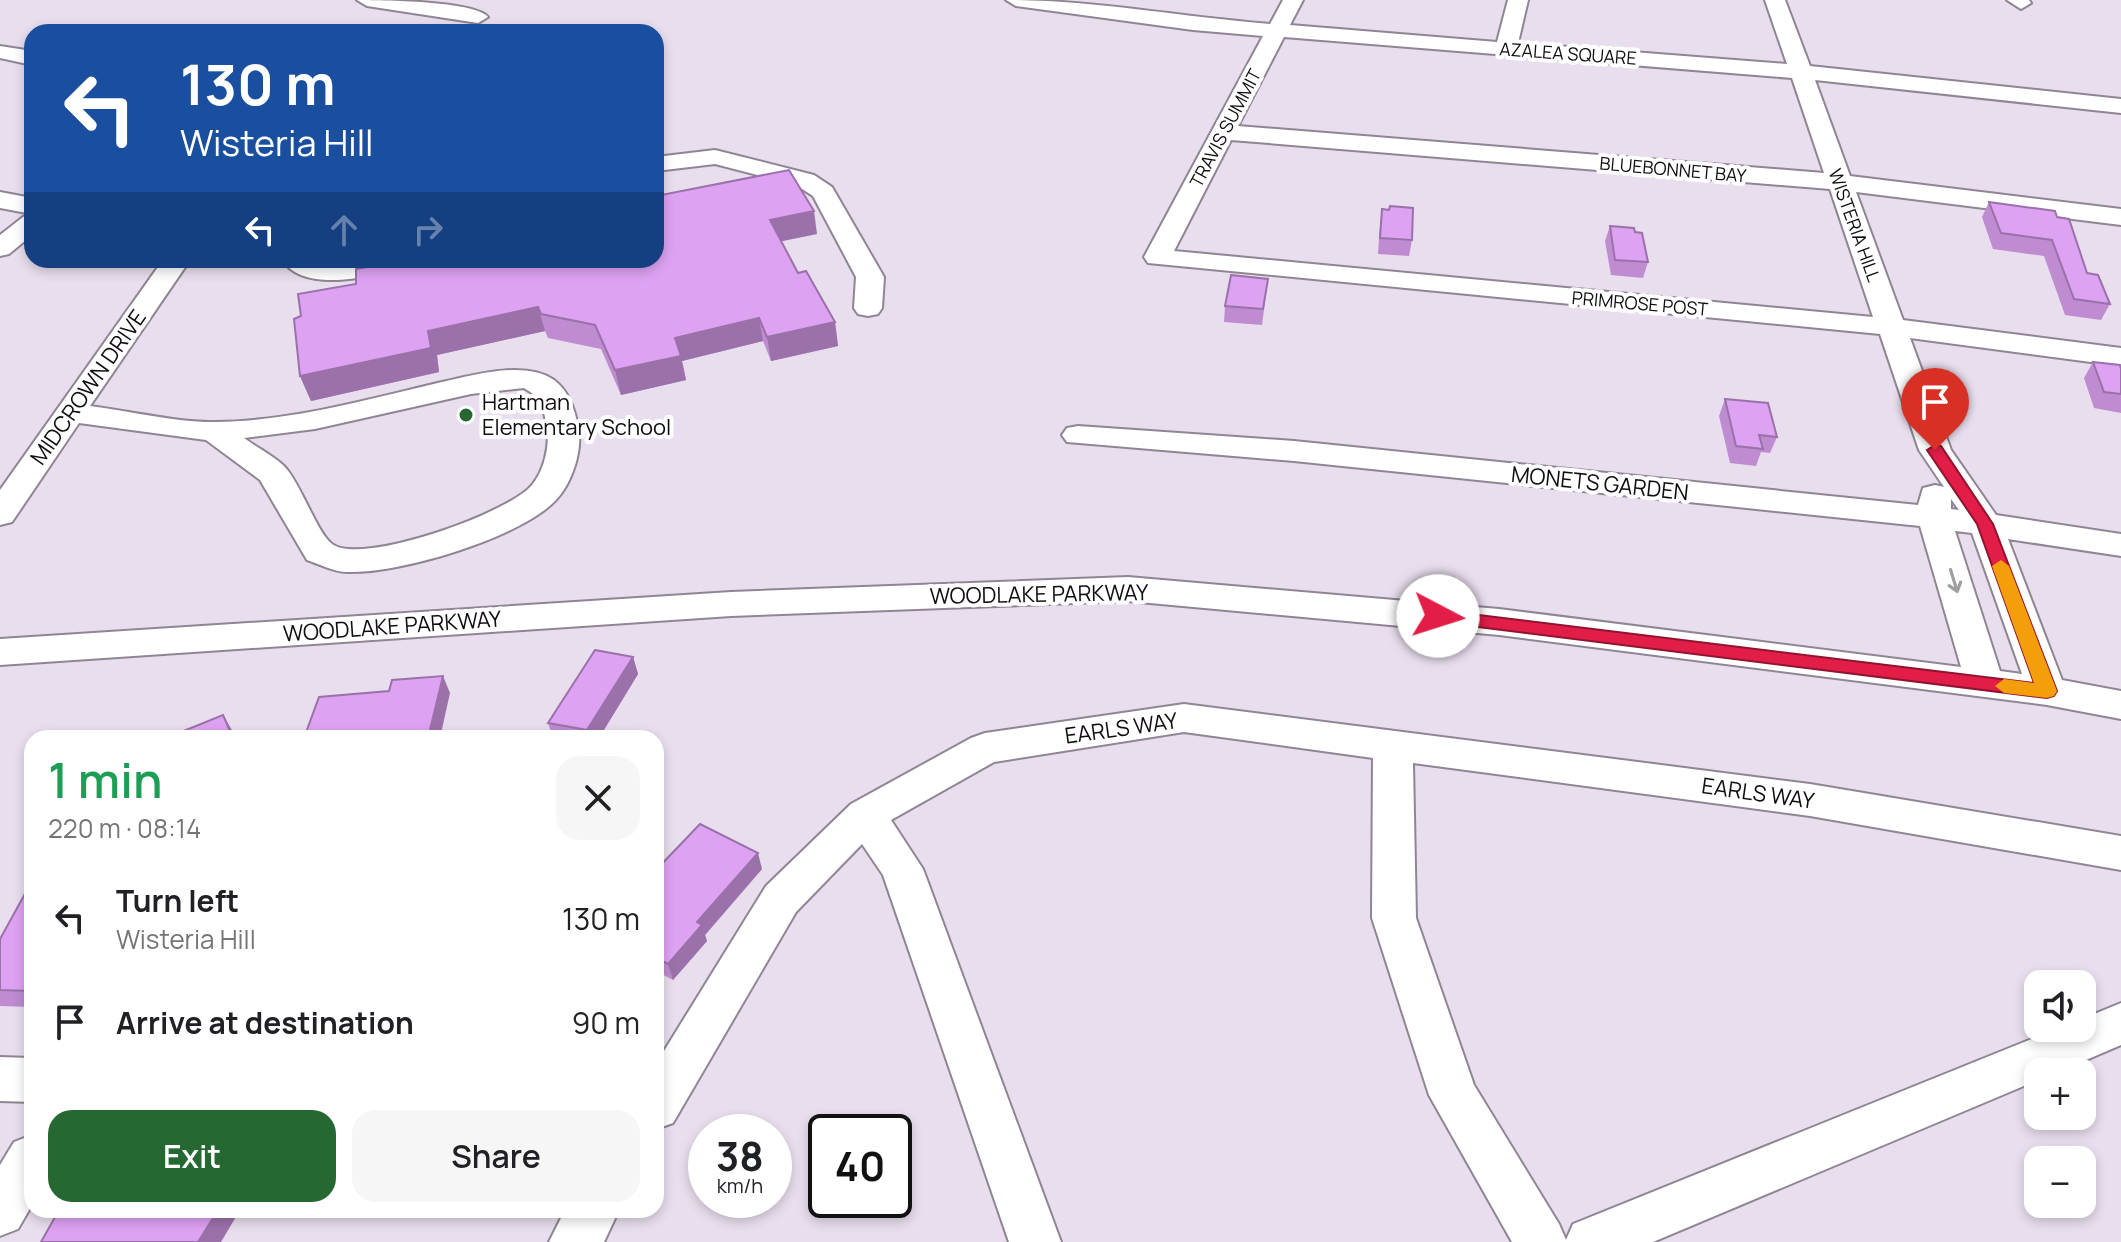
<!DOCTYPE html>
<meta charset="utf-8">
<style>
:root{--surface:#fff;--page:#f6f6f6;--text:#202124;--muted:#757577;--accent:#266832}
body{margin:0;font-family:Manrope,sans-serif;background:var(--page);color:var(--text);height:100vh;display:flex;flex-direction:column;font-size:30px;white-space:nowrap}
*{box-sizing:border-box;margin:0}
p{font-size:26px;color:var(--muted)}
.icon{flex:none;width:44px;height:44px;fill:none;stroke:currentColor;stroke-width:2;stroke-linecap:round;stroke-linejoin:round}
.map{position:relative;flex:1;overflow:hidden}
.details{position:absolute;left:24px;top:730px;width:640px;height:488px;display:flex;flex-direction:column;background:var(--surface);border-radius:24px;box-shadow:0 4px 12px #0003}
.details>*{flex:none}
.banner{position:absolute;left:24px;top:24px;width:640px;height:244px;border-radius:24px;box-shadow:0 4px 12px #0003;background:#1a4fa0;color:#fff;overflow:hidden}
.fabs{position:absolute;left:2024px;top:970px;display:grid;gap:16px}
.fabs a{display:grid;place-items:center;width:72px;height:72px;border-radius:16px;background:var(--surface);box-shadow:0 4px 12px #0003;font-size:40px}
.speed{position:absolute;left:688px;top:1114px;display:flex;gap:16px;font-size:40px;font-weight:700;text-align:center}
.speed>*{display:grid;place-content:center;width:104px;height:104px;border-radius:50%;background:var(--surface);box-shadow:0 4px 12px #0003;line-height:1}
.speed small{font-size:20px;font-weight:400}
.speed .limit{border:4px solid #111;border-radius:12px;background:#fff;color:#111}
.pin{position:absolute;display:grid;place-items:center;width:68px;height:68px;color:#fff;margin:-82px -34px;border-radius:50% 50% 50% 0;rotate:-45deg;box-shadow:0 0 8px #0007}
.pin .icon{rotate:45deg}
.me{position:absolute;width:88px;margin:-44px;rotate:95deg;stroke-linejoin:round;filter:drop-shadow(0 0 6px #0008)}
.turn{display:flex;align-items:center;gap:28px;height:168px;padding:0 24px;font-size:36px}
.turn .icon{width:104px;height:104px;stroke-width:2.5}
.turn b{display:block;font-size:56px;line-height:68px}
.lanes{display:flex;align-items:center;height:76px;padding:0 24px;background:#0003;justify-content:center;gap:40px;direction:ltr}
.lanes .off{opacity:.35}
.round{display:grid;place-items:center;flex:none;width:84px;height:84px;border-radius:24px;background:var(--page)}
.overview{display:flex;align-items:center;justify-content:space-between;height:136px;padding:0 24px}
h1{font-size:48px;font-weight:600;line-height:60px;color:#1e9e55}
.action{display:flex;gap:16px;margin-top:auto;padding:16px 24px}
.action a{flex:1;height:92px;border-radius:24px;background:var(--accent);color:#fff;font-size:32px;font-weight:600;line-height:92px;text-align:center}
.action a+a{background:var(--page);color:var(--text)}
ul{padding:0;list-style:none}
li{display:flex;align-items:center;gap:24px;height:104px;padding:0 24px}
li div{flex:1}
li b{display:block;font-size:30px}
li em{font-style:normal}
.map>svg:first-child{display:block}
.lines{fill:none;stroke-linecap:round;stroke-linejoin:round}
.minor-casing{stroke:#8f8593;stroke-width:4}
.minor{fill:#fff;fill-rule:evenodd}
.wall{fill:#bf8bd1}
.shaded-wall{fill:#9b71aa}
.building{fill:#dea2f3;stroke:#9b71aa;stroke-width:2}
.oneway{stroke:#9f9ea0}
.route{fill:#e11d48;stroke:#92132f;stroke-width:2}
.slow{fill:#f59e0b}
.poi-dot{fill:#266832;stroke:#fff;stroke-width:3}
.labels{text-anchor:middle;dominant-baseline:central;stroke-width:8;stroke-linejoin:round;paint-order:stroke}
.far-street-label{font-size:18px;fill:#100c11;stroke:#fff}
.street-label{font-size:22px;fill:#100c11;stroke:#fff}
.poi-label{font-size:22px;fill:#100c11;stroke:#fff;text-anchor:start}
</style>
<div class="map">
<svg width="2121" height="1242" viewBox="0 0 2121 1242">
<rect width="100%" height="100%" fill="#e9deed"/>
<g class="lines">
<defs>
<g id="minor">
<path d="M357,0C381,0 475,1 488,17L478,23L367,6Z"/>
<path d="M1006,0C1094,0 1182,17 1270,24L1283,0H1303L1290,25L1497,42L1508,0H1528L1518,43L1787,64L1765,0H1785L1810,66L2121,99V113L1815,80L1850,176L2121,209V225L1856,192L1903,320L2121,348V366L1910,338L1951,450L1996,515L2121,534V556L2008,539L2062,680L2121,691V719L2047,705L1499,635L1128,601L731,616L0,665V639L731,592L1128,577L1499,609L1961,667L1920,526L1294,461L1067,442L1062,435L1067,428L1078,426L1294,441L1918,505L1923,488L1935,485L1944,487L1919,450L1880,334L1148,263L1144,257L1263,36L1193,30L1016,6ZM1284,37L1792,78L1824,173L1238,126ZM1231,140L1830,189L1873,317L1174,251ZM1951,499L1959,510L1951,509ZM1955,531L1972,533L2022,674L2000,671Z"/>
<polygon points="2007,0 2029,0 2031,3 2021,9"/>
<polygon points="0,46 32,51 32,65 0,58"/>
<polygon points="715,150 814,175 832,187 884,277 882,308 878,314 868,316 858,314 854,308 856,277 813,196 796,185 715,164 656,171 656,157"/>
<polygon points="0,192 32,198 32,214 0,208"/>
<polygon points="32,214 32,235 9,254 0,256 0,235 23,217"/>
<path d="M163,260H190L90,406C129,411 179,423 216,422C292,421 369,399 442,382C475,375 525,360 554,380C569,391 575,410 578,427C583,450 572,483 556,500C520,538 399,574 347,572C334,572 319,564 307,560L260,480L206,440L79,423L12,522L0,525V490ZM524,388C542,398 544,409 547,428C550,446 544,471 532,485C509,513 362,566 332,544C317,533 300,482 284,466C272,455 256,447 244,438L315,429L471,394Z"/>
<path d="M282,260H315L335,264L370,260H420L417,266L407,268C373,275 306,295 282,260Z"/>
<polygon points="1184,704 1810,784 2121,836 2121,870 1810,816 1413,763 1416,918 1474,1085 1559,1224 1566,1240 1573,1224 2059,1028 2082,1028 2082,1019 2121,1003 2121,1045 2058,1072 2038,1072 2038,1080 1653,1242 1512,1242 1429,1095 1372,918 1373,758 1184,732 994,762 891,820 923,869 1061,1242 1009,1242 883,875 862,844 796,912 673,1123 656,1129 656,1064 766,886 851,804 971,738 985,733"/>
<polygon points="0,1057 32,1058 32,1102 0,1101"/>
<polygon points="32,1135 32,1205 18,1229 0,1236 0,1165 14,1142"/>
<polygon points="565,1210 619,1210 604,1242 549,1242"/>
</g>
</defs>
<use href="#minor" class="minor-casing"/>
<use href="#minor" class="minor"/>
</g>
<g class="wall">
<polygon points="1989,202 2057,217 2087,273 2110,304 2101,320 2065,315 2044,256 1993,249 1982,217"/>
<polygon points="1382,209 1412,240 1409,256 1378,254 1380,225"/>
<polygon points="1610,226 1635,232 1648,262 1643,278 1611,275 1605,241"/>
<polygon points="817,234 781,241 798,273 835,322 838,346 771,361 763,341 682,361 686,380 621,395 601,349 548,338 545,331 437,355 439,372 311,401 300,376 294,319"/>
<polygon points="1268,279 1262,325 1224,322 1225,306"/>
<polygon points="2093,362 2121,369 2121,413 2094,408 2084,378"/>
<polygon points="1725,399 1777,437 1770,453 1761,452 1756,466 1730,463 1719,416"/>
<polygon points="633,657 638,674 599,738 553,738 548,723"/>
<polygon points="762,869 705,935 707,941 673,980 656,971 656,870"/>
<polygon points="32,881 32,1007 0,1006 0,939"/>
</g>
<g class="shaded-wall">
<polygon points="814,211 817,234 773,243 770,220"/>
<polygon points="538,307 545,331 437,355 439,372 311,401 300,376 428,331"/>
<polygon points="759,318 763,341 682,361 686,380 621,395 615,370 675,338"/>
<polygon points="835,322 838,346 771,361 767,337"/>
<polygon points="633,657 638,674 599,738 590,738 587,730"/>
<polygon points="443,676 450,693 440,738 428,738"/>
<polygon points="223,715 233,732 236,738 233,738"/>
<polygon points="758,853 762,869 705,935 707,941 673,980 668,964 697,922"/>
<polygon points="218,1210 240,1210 221,1242 198,1242"/>
</g>
<g class="building">
<polygon points="789,170 814,211 770,220 798,273 806,271 835,322 767,337 759,318 675,338 681,356 615,370 595,325 541,314 538,307 428,331 431,348 300,376 294,319 301,316 298,294 356,284 356,269 408,260 656,260 656,196"/>
<polygon points="1989,202 2055,211 2057,217 2069,219 2087,273 2098,275 2110,304 2074,299 2052,240 2001,233"/>
<polygon points="1390,206 1413,208 1412,240 1380,238 1382,209 1389,210"/>
<polygon points="1610,226 1634,228 1635,232 1642,233 1648,262 1615,260"/>
<polygon points="1231,275 1268,279 1263,309 1225,306"/>
<polygon points="2093,362 2120,365 2121,369 2121,394 2104,392"/>
<polygon points="1725,399 1768,403 1777,437 1759,435 1763,449 1736,446"/>
<polygon points="595,650 633,657 587,730 548,723"/>
<polygon points="443,676 428,738 304,738 319,697 389,691 392,680"/>
<polygon points="223,715 233,738 178,738 176,734"/>
<polygon points="700,824 758,853 697,922 702,925 668,964 656,958 656,870"/>
<polygon points="32,881 32,991 0,990 0,939"/>
<polygon points="59,1210 218,1210 198,1242 41,1242"/>
</g>
<defs><path id="oneway-shaft" d="M-6 0H5M1.5-3L5.5 0L1.5 3" fill="none" stroke-width="1.6" stroke-linecap="round" stroke-linejoin="round" transform="scale(2)"/></defs>
<use class="oneway" href="#oneway-shaft" transform="translate(1954 581) rotate(73)"/>
<polygon class="route" points="1935,445 1941,446 1993,524 2057,691 2054,696 2047,698 1438,622 1429,616 1438,610 2034,683 1977,524 1927,450"/>
<polygon class="slow" points="2001,560 2009,566 2057,691 2054,696 2047,698 2004,693 1995,686 2004,679 2034,683 1992,566"/>
<circle class="poi-dot" cx="466" cy="415" r="8"/>
<g class="labels">
<g class="far-street-label">
<text transform="translate(1568 53) rotate(4)">AZALEA SQUARE</text>
<text transform="translate(1225 128) rotate(-62)">TRAVIS SUMMIT</text>
<text transform="translate(1673 169) rotate(5)">BLUEBONNET BAY</text>
<text transform="translate(1855 225) rotate(70)">WISTERIA HILL</text>
<text transform="translate(1640 303) rotate(5)">PRIMROSE POST</text>
</g>
<g class="street-label">
<text transform="translate(88 387) rotate(-55)">MIDCROWN DRIVE</text>
<text transform="translate(1600 483) rotate(6)">MONETS GARDEN</text>
<text transform="translate(1039 594) rotate(-1)">WOODLAKE PARKWAY</text>
<text transform="translate(392 626) rotate(-4)">WOODLAKE PARKWAY</text>
<text transform="translate(1121 728) rotate(-8)">EARLS WAY</text>
<text transform="translate(1758 793) rotate(8)">EARLS WAY</text>
</g>
<g class="poi-label">
<text x="482" y="402">Hartman<tspan x="482" dy="25">Elementary School</tspan></text>
</g>
</g>
</svg>
<div class="fabs">
<a><svg class="icon" aria-label="sound" viewBox="0 0 24 24"><path d="M4 9h4l5-4v14l-5-4H4zM17 9q2 3 0 6"/></svg></a>
<a>+</a>
<a>−</a>
</div>
<div class="speed"><div>38<small>km/h</small></div><div class="limit">40</div></div>
<div class="pin" style="left:1935px;top:450px;background:#d93025"><svg class="icon" aria-label="arrive" viewBox="0 0 24 24"><path d="M6 21V4h12l-3 4 3 4H6"/></svg></div>
<svg class="me" style="left:1438px;top:616px" viewBox="-20 -20 40 40"><circle r="19" fill="#fff"/><path d="M0-13L10 11 0 6-10 11z" fill="#e11d48"/></svg>
<div class="banner">
<div class="turn"><svg class="icon" aria-label="left" viewBox="0 0 24 24"><path d="M17 20v-9H6M10 6l-5 5 5 5"/></svg><div><b>130 m</b>Wisteria Hill</div></div>
<div class="lanes"><svg class="icon" aria-label="left" viewBox="0 0 24 24"><path d="M17 20v-9H6M10 6l-5 5 5 5"/></svg><svg class="icon off" aria-label="ahead" viewBox="0 0 24 24"><path d="M12 20V5M6 11l6-6 6 6"/></svg><svg class="icon off" aria-label="right" viewBox="0 0 24 24"><path d="M7 20v-9h11M14 6l5 5-5 5"/></svg></div>
</div>
<section class="details">
<div class="overview"><div><h1>1 min</h1><p>220 m · 08:14</p></div><a class="round"><svg class="icon" aria-label="close" viewBox="0 0 24 24"><path d="M6 6l12 12M18 6L6 18"/></svg></a></div>
<ul>
<li><svg class="icon" aria-label="left" viewBox="0 0 24 24"><path d="M17 20v-9H6M10 6l-5 5 5 5"/></svg><div><b>Turn left</b><p>Wisteria Hill</p></div><em>130 m</em></li>
<li><svg class="icon" aria-label="arrive" viewBox="0 0 24 24"><path d="M6 21V4h12l-3 4 3 4H6"/></svg><div><b>Arrive at destination</b></div><em>90 m</em></li>
</ul>
<div class="action"><a>Exit</a><a>Share</a></div>
</section>
</div>
